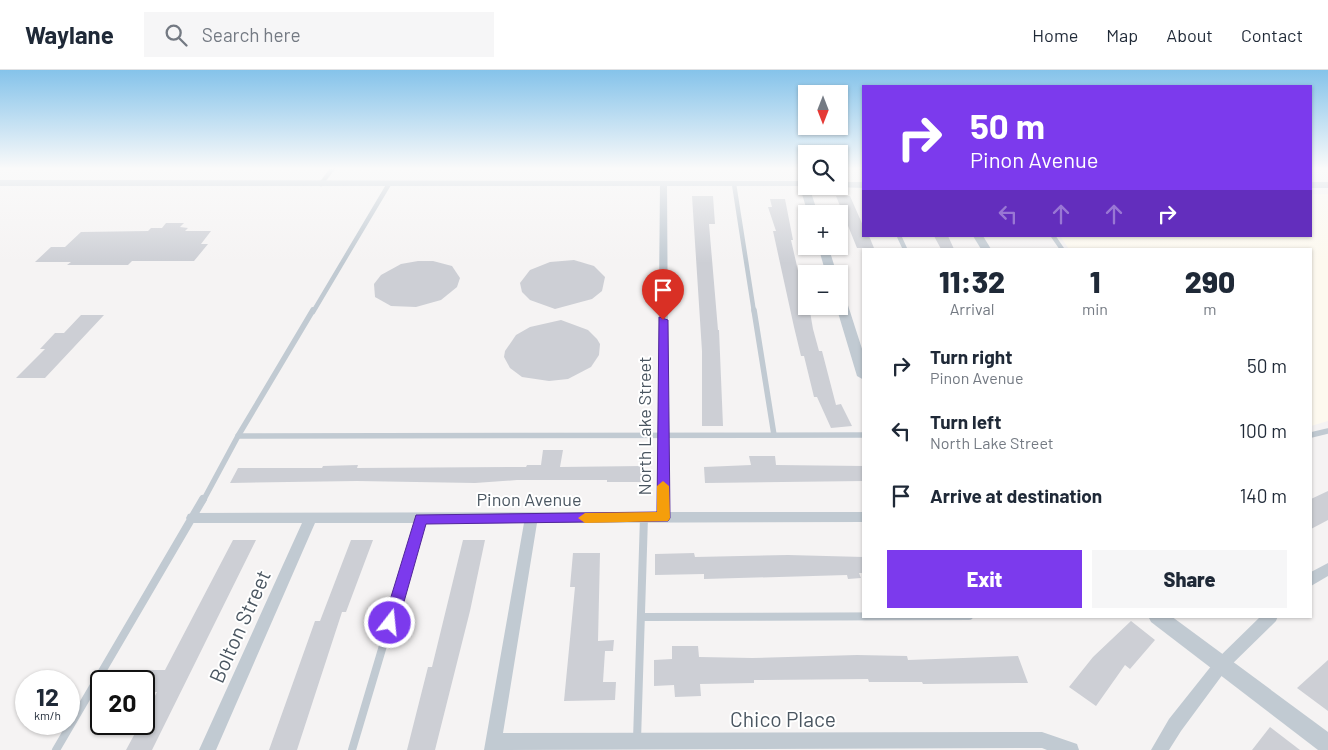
<!DOCTYPE html>
<meta charset="utf-8">
<style>
:root{--surface:#fff;--page:#f6f6f7;--text:#1f2937;--muted:#747a83;--line:#e0e1e3;--accent:#7c3aed}
body{margin:0;font-family:Barlow,sans-serif;background:var(--page);color:var(--text);height:100vh;display:flex;flex-direction:column;font-size:19px;white-space:nowrap}
*{box-sizing:border-box;margin:0}
p{font-size:16px;color:var(--muted)}
.icon{flex:none;width:28px;height:28px;fill:none;stroke:currentColor;stroke-width:2;stroke-linecap:round;stroke-linejoin:round}
.map{position:relative;flex:1;overflow:hidden}
.details{position:absolute;left:862px;top:178px;width:450px;height:370px;display:flex;flex-direction:column;background:var(--surface);border-radius:0px;box-shadow:0 1px 4px #0004}
.details>*{flex:none}
.guide{position:absolute;left:862px;top:15px;width:450px;height:152px;border-radius:0px;box-shadow:0 1px 4px #0004;background:#7c3aed;color:#fff;overflow:hidden}
.needle{width:32px;rotate:180deg}
.buttons{position:absolute;left:798px;top:15px;display:grid;gap:10px}
.buttons a{display:grid;place-items:center;width:50px;height:50px;border-radius:0px;background:var(--surface);box-shadow:0 1px 4px #0004;font-size:25px}
.speed{position:absolute;left:15px;top:600px;display:flex;gap:10px;font-size:25px;font-weight:700;text-align:center}
.speed>*{display:grid;place-content:center;width:65px;height:65px;border-radius:50%;background:var(--surface);box-shadow:0 1px 4px #0004;line-height:1}
.speed small{font-size:12px;font-weight:400}
.speed .limit{border:2px solid #111;border-radius:8px;background:#fff;color:#111}
.pin{position:absolute;display:grid;place-items:center;width:42px;height:42px;color:#fff;margin:-51px -21px;border-radius:50% 50% 50% 0;rotate:-45deg;box-shadow:0 0 5px #0007}
.pin .icon{rotate:45deg}
.me{position:absolute;width:55px;margin:-28px;rotate:16deg;stroke-linejoin:round;filter:drop-shadow(0 0 4px #0008)}
.turn{display:flex;align-items:center;gap:18px;height:105px;padding:0 25px;font-size:22px}
.turn .icon{width:65px;height:65px;stroke-width:2.5}
.turn b{display:block;font-size:35px;line-height:42px}
.lanes{display:flex;align-items:center;height:48px;padding:0 25px;background:#0003;justify-content:center;gap:25px;direction:ltr}
.lanes .off{opacity:.35}
.eta{display:flex;justify-content:space-evenly;align-items:center;height:85px;text-align:center}
.eta b{font-size:30px;font-weight:800;line-height:35px}
.primary-button{display:flex;gap:10px;margin-top:auto;padding:10px 25px}
.primary-button a{flex:1;height:58px;border-radius:0px;background:var(--accent);color:#fff;font-size:20px;font-weight:800;line-height:58px;text-align:center}
.primary-button a+a{background:var(--page);color:var(--text)}
ul{padding:0;list-style:none}
li{display:flex;align-items:center;gap:15px;height:65px;padding:0 25px}
li div{flex:1}
li b{display:block;font-size:19px}
li em{font-style:normal}
header{display:flex;align-items:center;gap:30px;box-sizing:border-box;height:70px;padding:0 25px;background:var(--surface);border-bottom:1px solid var(--line)}
header strong{font-size:24px}
nav{display:flex;gap:28px;margin-inline-start:auto;font-size:18px}
.search{width:350px;height:45px;background:var(--page);display:flex;align-items:center;gap:12px;box-sizing:border-box;padding:0 18px;border-radius:0px;color:var(--muted);font-size:19px}
.map>svg:first-child{display:block}
.commercial{fill:#fdf9ef}
.building{fill:#cdcfd5}
.lines{fill:none;stroke-linecap:round;stroke-linejoin:round}
.service-far2{stroke:#c1cad2;stroke-width:4.5}
.service-far1{stroke:#c1cad2;stroke-width:5.5}
.service{stroke:#c1cad2;stroke-width:8}
.minor{fill:#c1cad2;fill-rule:evenodd}
.tertiary{fill:#c1cad2;fill-rule:evenodd}
.secondary{fill:#c1cbd6;fill-rule:evenodd}
.route{fill:#7c3aed;stroke:#51269a}
.slow{fill:#f59e0b}
.labels{text-anchor:middle;dominant-baseline:central;stroke-width:4;stroke-linejoin:round;paint-order:stroke}
.street-label{font-size:18px;fill:#4a5661;stroke:#fff}
.near-street-label{font-size:21px;fill:#4a5661;stroke:#fff}
</style>
<header>
<strong>Waylane</strong>
<div class="search"><svg class="icon" aria-label="search" viewBox="0 0 24 24"><circle cx="10" cy="10" r="6"/><path d="M15 15l6 6"/></svg>Search here</div>
<nav><a>Home</a><a>Map</a><a>About</a><a>Contact</a></nav>
</header>
<div class="map">
<svg width="1328" height="680" viewBox="0 0 1328 680">
<rect width="100%" height="100%" fill="#f5f3f3"/>
<polygon class="commercial" points="1311,124 1328,124 1328,351 1311,356 1311,179 1069,179 1060,166 1311,166"/>
<g class="building">
<polygon points="692,126 713,126 715,154 709,154 718,260 719,260 723,356 702,356 702,281"/>
<polygon points="836,126 850,126 864,158 864,166 869,166 874,178 857,178"/>
<polygon points="770,129 785,129 793,170 791,170 799,205 802,205 806,219 806,236 809,236 813,259 819,281 822,281 836,335 841,334 852,356 831,358 817,327 814,327 804,286 801,286 794,257 773,161 776,161 768,137 772,137"/>
<polygon points="166,153 184,153 180,157 188,158 185,161 211,161 201,174 208,174 194,191 132,191 128,195 67,195 71,192 35,192 51,177 65,177 81,162 148,161 151,158 162,158"/>
<polygon points="934,166 948,166 954,179 941,179"/>
<polygon points="574,190 594,196 605,207 602,221 592,229 555,239 530,230 522,222 520,213 530,200 550,192"/>
<polygon points="418,191 433,191 452,196 460,208 457,217 441,230 416,237 391,236 375,227 374,214 381,205 401,194"/>
<polygon points="81,245 104,245 45,308 16,308 45,279 40,279 55,263 64,263"/>
<polygon points="561,250 588,260 597,269 600,274 599,285 591,297 568,309 549,311 522,307 510,298 504,287 505,281 516,265 530,257"/>
<polygon points="543,380 563,380 560,397 643,396 642,412 607,412 607,410 517,410 475,413 357,411 230,413 238,398 322,398 323,396 358,395 357,398 526,397 527,395 541,395"/>
<polygon points="749,386 775,386 776,395 864,396 864,411 705,413 704,397 751,395"/>
<polygon points="1328,421 1328,450 1311,459 1311,429"/>
<polygon points="233,470 256,470 152,680 126,680 140,654 144,654 144,647 157,622 144,622 144,611 134,611 140,600 165,600"/>
<polygon points="351,470 373,470 346,542 342,542 297,680 269,680 315,551 320,551"/>
<polygon points="463,470 485,470 470,541 435,680 407,680 428,597 432,597"/>
<polygon points="573,483 600,483 598,571 614,570 613,581 605,581 603,612 616,612 615,630 564,631 575,517 570,517"/>
<polygon points="694,483 695,487 788,485 864,487 864,503 859,503 861,508 848,509 847,505 704,509 704,504 655,505 655,484"/>
<polygon points="1131,551 1155,570 1130,599 1125,595 1096,636 1069,617 1093,587"/>
<polygon points="672,576 698,576 699,587 752,588 857,585 907,586 908,590 1018,586 1028,613 923,614 922,612 869,612 868,609 754,610 754,613 700,614 701,626 675,627 674,615 654,616 654,590 672,589"/>
<polygon points="1328,590 1328,641 1297,618"/>
<polygon points="1270,657 1300,680 1252,680"/>
</g>
<g class="lines">
<g class="service-far2">
<polyline points="861,98 864,104"/>
<polyline points="321,114 333,98"/>
<polyline points="734,114 754,242"/>
<polyline points="899,166 905,179"/>
<polyline points="1053,166 1062,179"/>
<polyline points="313,242 389,114"/>
</g>
<g class="service-far1">
<polyline points="754,240 774,365"/>
<polyline points="1311,365 1328,361"/>
<polyline points="238,366 864,365"/>
<polyline points="203,431 238,366 313,240"/>
</g>
<g class="service">
<polyline points="642,547 969,546"/>
<polyline points="637,670 644,447"/>
<polyline points="56,680 203,429"/>
<polyline points="352,680 421,448"/>
</g>
<g class="minor">
<polygon points="660,112 667,114 669,442 864,442 864,452 537,453 503,663 1042,662 1077,674 1079,680 1047,680 1042,678 484,680 524,453 315,453 216,680 199,680 302,453 193,453 188,452 186,448 188,444 193,443 657,442"/>
<polygon points="1328,493 1328,506 1311,516 1311,502"/>
<polygon points="1261,546 1278,546 1276,551 1226,600 1181,661 1169,680 1151,680 1169,649 1216,590"/>
</g>
<g class="tertiary">
<polygon points="804,111 806,112 806,116 809,116 818,144 808,144 799,114"/>
<polygon points="973,166 983,166 991,179 981,179"/>
<polygon points="818,176 828,176 837,204 826,204"/>
<polygon points="839,223 845,226 864,285 864,310 857,306 836,236 839,236"/>
<polygon points="1148,546 1171,546 1328,662 1328,680 1318,680 1151,552"/>
</g>
<g class="secondary">
<polygon points="0,110 806,111 806,116 810,116 0,116"/>
<polygon points="839,112 864,112 864,118 835,117 839,116"/>
<rect x="1311" y="112" width="17" height="6"/>
</g>
</g>
<linearGradient id="sky" x2="0" y2="1"><stop stop-color="#85c3ea"/><stop offset="0.51" stop-color="#fafafa"/><stop offset="1" stop-color="#fafafa" stop-opacity="0"/></linearGradient>
<rect width="1328" height="193" fill="url(#sky)"/>
<polygon class="route" points="659,247 668,250 670,448 668,451 426,454 398,553 395,557 390,559 385,557 383,553 416,445 657,442"/>
<polygon class="slow" points="663,411 669,416 670,448 668,451 585,453 578,448 585,443 657,442 657,416"/>
<g class="labels">
<g class="street-label">
<text transform="translate(644 356) rotate(-90)">North Lake Street</text>
<text x="529" y="429">Pinon Avenue</text>
</g>
<g class="near-street-label">
<text transform="translate(239 556) rotate(-66)">Bolton Street</text>
<text x="783" y="648">Chico Place</text>
</g>
</g>
</svg>
<div class="buttons">
<a><svg class="needle" viewBox="-14 -14 28 28"><path d="M0-13l5 13h-10z" fill="#e53935"/><path d="M0 13l5-13h-10z" fill="#747a83"/></svg></a>
<a><svg class="icon" aria-label="search" viewBox="0 0 24 24"><circle cx="10" cy="10" r="6"/><path d="M15 15l6 6"/></svg></a>
<a>+</a>
<a>−</a>
</div>
<div class="speed"><div>12<small>km/h</small></div><div class="limit">20</div></div>
<div class="pin" style="left:663px;top:250px;background:#d93025"><svg class="icon" aria-label="arrive" viewBox="0 0 24 24"><path d="M6 21V4h12l-3 4 3 4H6"/></svg></div>
<svg class="me" style="left:390px;top:553px" viewBox="-20 -20 40 40"><circle r="17" fill="#7c3aed" stroke="#fff" stroke-width="3"/><path d="M0-11L8 9 0 5-8 9z" fill="#fff"/></svg>
<div class="guide">
<div class="turn"><svg class="icon" aria-label="right" viewBox="0 0 24 24"><path d="M7 20v-9h11M14 6l5 5-5 5"/></svg><div><b>50 m</b>Pinon Avenue</div></div>
<div class="lanes"><svg class="icon off" aria-label="left" viewBox="0 0 24 24"><path d="M17 20v-9H6M10 6l-5 5 5 5"/></svg><svg class="icon off" aria-label="ahead" viewBox="0 0 24 24"><path d="M12 20V5M6 11l6-6 6 6"/></svg><svg class="icon off" aria-label="ahead" viewBox="0 0 24 24"><path d="M12 20V5M6 11l6-6 6 6"/></svg><svg class="icon" aria-label="right" viewBox="0 0 24 24"><path d="M7 20v-9h11M14 6l5 5-5 5"/></svg></div>
</div>
<section class="details">
<div class="eta">
<div><b>11:32</b><p>Arrival</p></div>
<div><b>1</b><p>min</p></div>
<div><b>290</b><p>m</p></div>
</div>
<ul>
<li><svg class="icon" aria-label="right" viewBox="0 0 24 24"><path d="M7 20v-9h11M14 6l5 5-5 5"/></svg><div><b>Turn right</b><p>Pinon Avenue</p></div><em>50 m</em></li>
<li><svg class="icon" aria-label="left" viewBox="0 0 24 24"><path d="M17 20v-9H6M10 6l-5 5 5 5"/></svg><div><b>Turn left</b><p>North Lake Street</p></div><em>100 m</em></li>
<li><svg class="icon" aria-label="arrive" viewBox="0 0 24 24"><path d="M6 21V4h12l-3 4 3 4H6"/></svg><div><b>Arrive at destination</b></div><em>140 m</em></li>
</ul>
<div class="primary-button"><a>Exit</a><a>Share</a></div>
</section>
</div>
